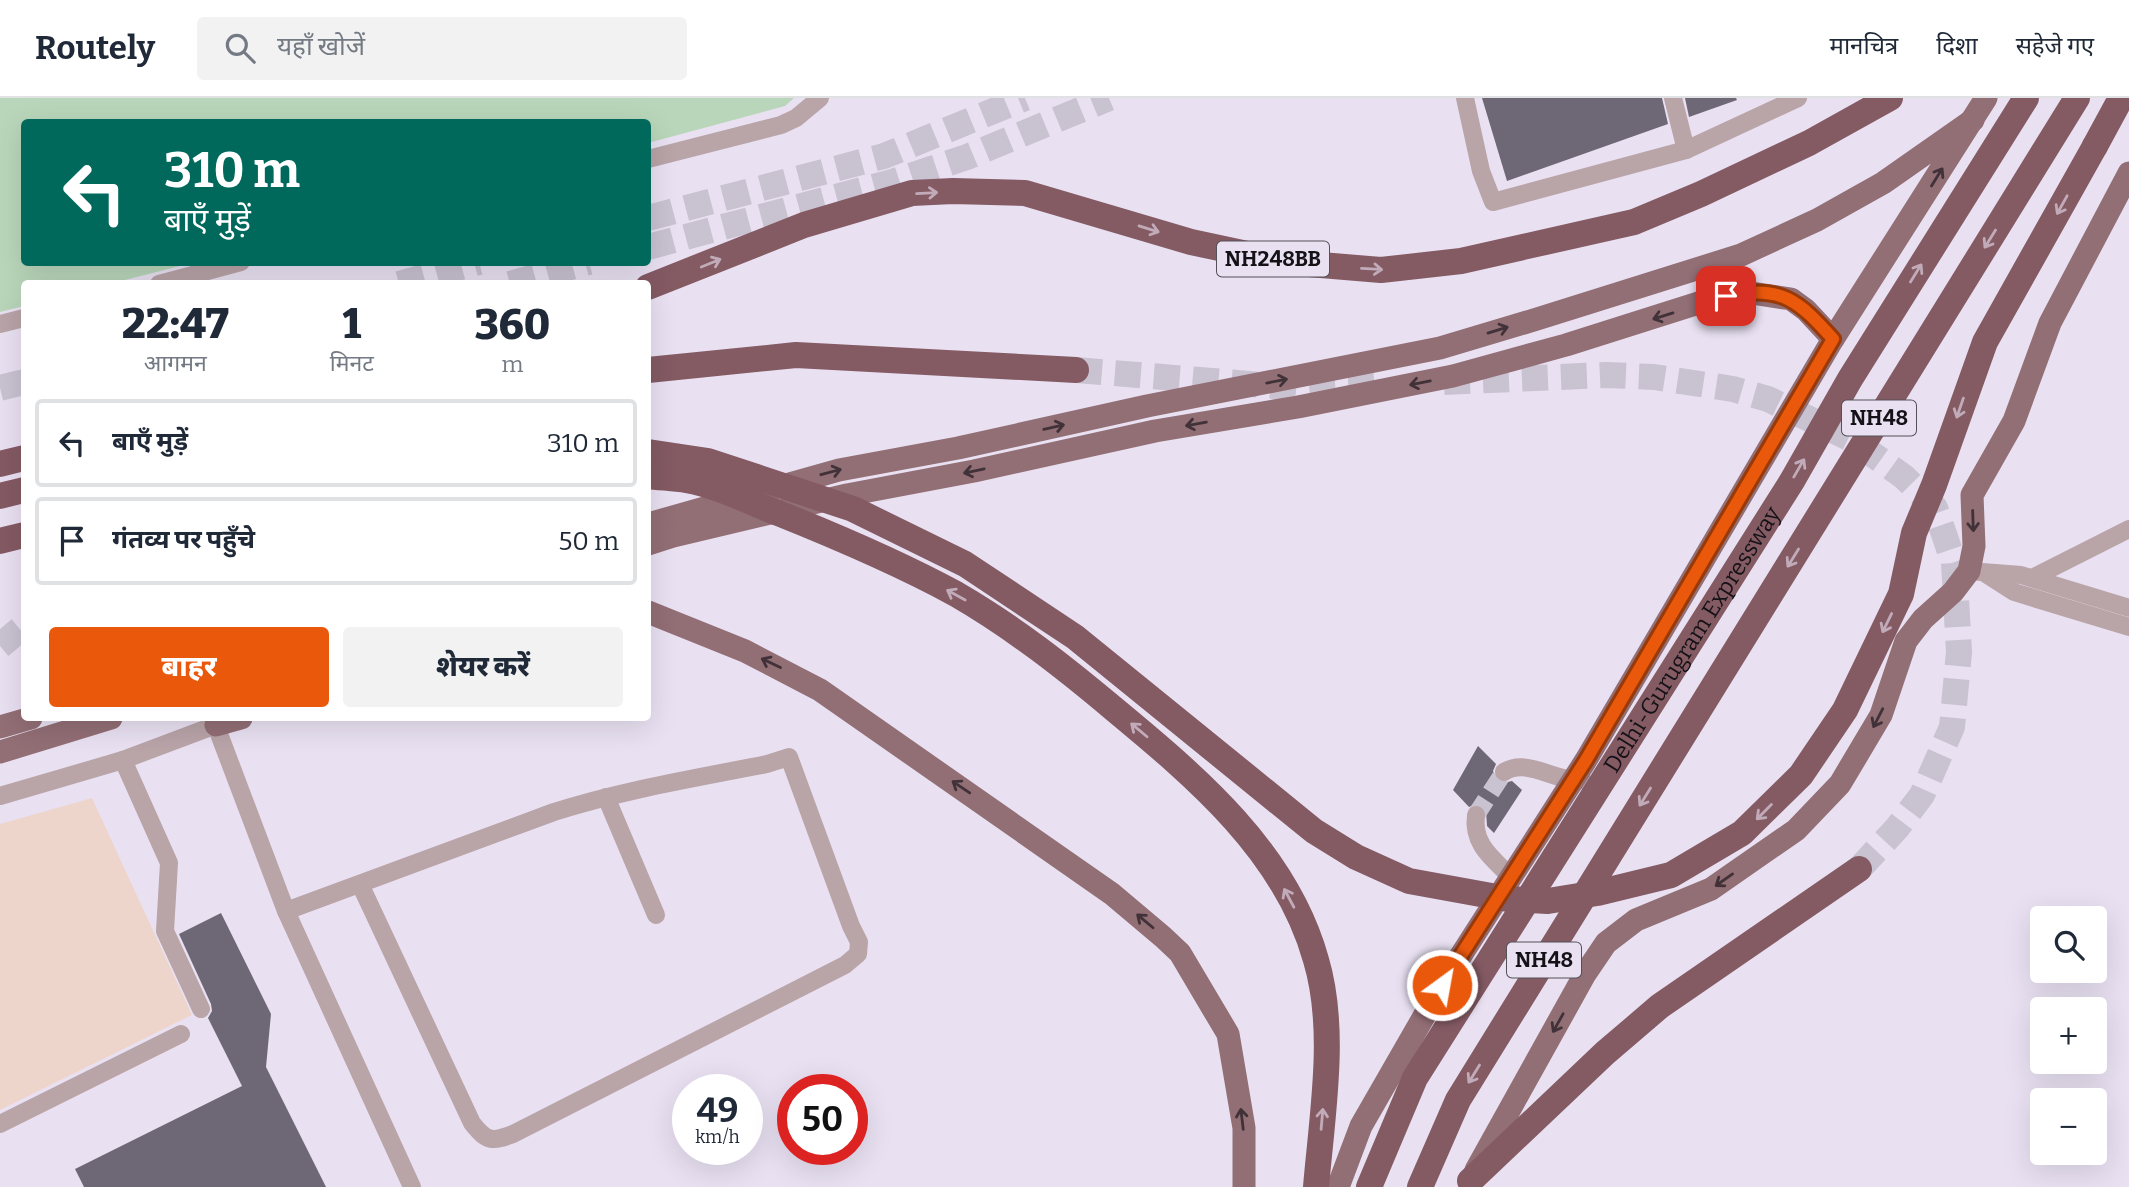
<!DOCTYPE html>
<html lang="hi">
<meta charset="utf-8">
<style>
:root{--surface:#fff;--page:#f2f2f3;--text:#1f2937;--muted:#747a83;--line:#e0e1e3;--accent:#ea580c}
body{margin:0;font-family:Bitter,"Noto Sans Devanagari",serif;background:var(--page);color:var(--text);height:100vh;display:flex;flex-direction:column;font-size:26px;white-space:nowrap}
*{box-sizing:border-box;margin:0}
p{font-size:23px;color:var(--muted)}
.icon{flex:none;width:38px;height:38px;fill:none;stroke:currentColor;stroke-width:2;stroke-linecap:round;stroke-linejoin:round}
.map{position:relative;flex:1;overflow:hidden}
.sheet{position:absolute;left:21px;top:182px;width:630px;height:441px;display:flex;flex-direction:column;background:var(--surface);border-radius:7px;box-shadow:0 7px 28px #0002}
.sheet>*{flex:none}
.hud{position:absolute;left:21px;top:21px;width:630px;height:147px;border-radius:7px;box-shadow:0 7px 28px #0002;background:#00695c;color:#fff;overflow:hidden}
.controls{position:absolute;left:2030px;top:808px;display:grid;gap:14px}
.controls a{display:grid;place-items:center;width:77px;height:77px;border-radius:7px;background:var(--surface);box-shadow:0 7px 28px #0002;font-size:35px}
.speed{position:absolute;left:672px;top:976px;display:flex;gap:14px;font-size:35px;font-weight:700;text-align:center}
.speed>*{display:grid;place-content:center;width:91px;height:91px;border-radius:50%;background:var(--surface);box-shadow:0 7px 28px #0002;line-height:1}
.speed small{font-size:18px;font-weight:400}
.speed .limit{border:10px solid #d22;background:#fff;color:#111}
.pin{position:absolute;display:grid;place-items:center;width:60px;height:60px;color:#fff;margin:-30px;border-radius:14px;box-shadow:0 4px 10px #0006}
.me{position:absolute;width:77px;margin:-38px;rotate:32deg;stroke-linejoin:round;filter:drop-shadow(0 0 5px #0008)}
.turn{display:flex;align-items:center;gap:24px;height:147px;padding:0 28px;font-size:32px}
.turn .icon{width:91px;height:91px;stroke-width:2.5}
.turn b{display:block;font-size:49px;line-height:60px}
.eta{display:flex;justify-content:space-evenly;align-items:center;height:119px;text-align:center}
.eta b{font-size:42px;font-weight:800;line-height:49px}
.cta{display:flex;gap:14px;margin-top:auto;padding:14px 28px}
.cta a{flex:1;height:80px;border-radius:7px;background:var(--accent);color:#fff;font-size:28px;font-weight:800;line-height:80px;text-align:center}
.cta a+a{background:var(--page);color:var(--text)}
ul{padding:0;list-style:none}
li{display:flex;align-items:center;gap:21px;height:88px;margin:0 14px 10px;padding:0 14px;border:4px solid var(--line);border-radius:7px}
li div{flex:1}
li b{display:block;font-size:26px}
li em{font-style:normal}
header{display:flex;align-items:center;gap:42px;box-sizing:border-box;height:98px;padding:0 35px;background:var(--surface);border-bottom:2px solid var(--line)}
header strong{font-size:33px}
nav{display:flex;gap:38px;margin-inline-start:auto;font-size:24px}
.search{width:490px;height:63px;background:var(--page);display:flex;align-items:center;gap:18px;box-sizing:border-box;padding:0 24px;border-radius:7px;color:var(--muted);font-size:26px}
.map>svg:first-child{display:block}
.industrial{fill:#eed5cc}
.green{fill:#b9d6ba}
.building{fill:#6e6776}
.lines{fill:none;stroke-linecap:round;stroke-linejoin:round}
.minor-tunnel{stroke:#c9c2d1;stroke-width:18;stroke-dasharray:18 9;stroke-linecap:butt}
.highway-tunnel{stroke:#c9c2d1;stroke-width:26;stroke-dasharray:26 13;stroke-linecap:butt}
.minor{stroke:#b9a4a8;stroke-width:18}
.major{stroke:#926e75;stroke-width:23}
.highway{stroke:#845a63;stroke-width:26}
.highway-bridge{stroke:#845a63;stroke-width:26}
.oneway{stroke:#403238}
.oneway2{stroke:#c1abb9}
.route-casing{stroke:#983908;stroke-width:18}
.route{stroke:#ea580c;stroke-width:12}
.labels{text-anchor:middle;dominant-baseline:central;stroke-width:5;stroke-linejoin:round;paint-order:stroke}
.shield{fill:#e9e1f2;stroke:#545059;stroke-width:2}
.shield-label{font-size:21px;font-weight:bold;fill:#141217}
.street-label{font-size:23px;fill:#141217;stroke:#e9e1f2}
</style>
<header>
<strong>Routely</strong>
<div class="search"><svg class="icon" aria-label="search" viewBox="0 0 24 24"><circle cx="10" cy="10" r="6"/><path d="M15 15l6 6"/></svg>यहाँ खोजें</div>
<nav><a>मानचित्र</a><a>दिशा</a><a>सहेजे गए</a></nav>
</header>
<div class="map">
<svg width="2129" height="1089" viewBox="0 0 2129 1089">
<rect width="100%" height="100%" fill="#e9e1f2"/>
<polygon class="industrial" points="92,700 192,917 0,1012 0,726"/>
<polygon class="green" points="0,0 794,0 785,8 648,45 648,24 24,24 24,164 192,165 113,185 24,186 24,208 0,214"/>
<g class="building">
<polygon points="1482,0 1662,0 1668,26 1507,83"/>
<polygon points="1685,0 1736,0 1737,2 1689,19"/>
<polygon points="1478,648 1496,666 1493,673 1497,683 1503,685 1512,683 1522,692 1494,735 1487,728 1486,712 1483,708 1476,706 1469,709 1453,692"/>
<polygon points="221,815 271,916 266,969 326,1089 84,1089 75,1071 242,988 208,920 212,913 211,906 179,836"/>
</g>
<g class="lines">
<polyline class="minor-tunnel" points="1476,717 1504,674"/>
<g class="highway-tunnel">
<polyline points="648,120 884,58 1025,0"/>
<polyline points="648,149 892,84 967,59 1109,0"/>
<polyline points="399,186 479,164"/>
<polyline points="510,186 589,164"/>
<polyline points="1076,272 1299,290 1381,286"/>
<polyline points="1444,284 1606,277 1654,279 1733,291 1768,301 1851,341 1904,379 1935,410 1954,465 1959,554 1952,629 1922,697 1897,730 1859,771"/>
<polyline points="0,290 24,284"/>
<polyline points="0,548 24,528"/>
</g>
<g class="minor">
<polyline points="1465,0 1481,73 1493,104 1686,52 1798,0"/>
<polyline points="1673,0 1686,52"/>
<polyline points="648,61 781,27 796,20 820,0"/>
<polyline points="159,186 241,164"/>
<polyline points="0,226 24,220"/>
<polyline points="1969,473 2021,477 2129,510"/>
<polyline points="1986,476 2014,494 2129,529"/>
<polyline points="2032,480 2129,431"/>
<polyline points="213,620 286,813 412,1089"/>
<polyline points="123,662 169,765 165,833 201,911"/>
<path d="M1504,674C1528,659 1556,685 1582,682"/>
<polyline points="0,698 123,662 216,627"/>
<polyline points="606,699 656,817"/>
<path d="M1476,717C1472,746 1492,760 1511,779"/>
<path d="M286,813L554,714C623,692 696,680 767,666L789,659L851,828L859,844L858,856L845,867L513,1036C492,1044 487,1044 472,1025L360,786"/>
<polyline points="0,1026 181,936"/>
</g>
<g class="major">
<polyline points="648,426 839,372 958,350 1147,308 1440,250 1537,221 1741,157 1817,122 1883,85 1973,22"/>
<polyline points="648,446 673,438 847,397 974,373 1155,333 1298,309 1453,278 1566,247 1708,202 1745,194 1791,201 1806,212 1833,241"/>
<polyline points="648,514 745,553 820,592 1112,796 1163,839 1180,855 1228,936 1244,1030 1244,1089"/>
<polyline points="216,627 241,620"/>
<polyline points="0,629 31,620"/>
<polyline points="0,654 111,620"/>
<polyline points="1476,1072 1585,876 1606,845 1636,822 1711,791 1796,732 1840,686 1881,617 1906,543 1923,521 1953,494 1969,473 1974,448 1972,397 2014,323 2050,225 2129,75"/>
<polyline points="1338,1089 1361,1028 1442,887 1586,662 1833,241 1986,0"/>
</g>
<g class="highway">
<polyline points="2095,48 2121,0"/>
<polyline points="648,189 804,127 912,95 953,93 1025,95 1191,144 1285,164 1381,172 1461,163 1634,124 1701,96 1809,45 1890,0"/>
<polyline points="648,272 796,257 1076,272"/>
<polyline points="0,366 24,360"/>
<polyline points="0,398 24,392"/>
<polyline points="0,443 24,437"/>
<polyline points="1470,1083 1605,955 1660,908 1859,771"/>
<path id="s1" d="M1369,1089L1415,980L1792,383L1850,281L2026,0"/>
<polyline points="1420,1089 1458,1002 2077,0"/>
</g>
<g class="highway-bridge">
<polyline points="648,354 708,363 853,411 965,466 1075,539 1314,733 1356,759 1409,783 1508,801 1548,803 1597,795 1671,777 1742,735 1801,677 1845,612 1901,496 1914,435 1934,387 1985,244 2095,48"/>
<path d="M648,378C663,380 681,380 696,384C724,390 751,405 778,415C838,439 899,465 956,496C1013,529 1064,569 1114,611C1196,679 1286,754 1316,862C1337,932 1322,1017 1316,1089"/>
</g>
</g>
<defs><path id="oneway-shaft" d="M-6 0H5M1.5-3L5.5 0L1.5 3" fill="none" stroke-width="1.6" stroke-linecap="round" stroke-linejoin="round" transform="scale(1.75)"/></defs>
<g class="oneway">
<use href="#oneway-shaft" transform="translate(1937 79) rotate(-58)"/>
<use href="#oneway-shaft" transform="translate(1663 218) rotate(163)"/>
<use href="#oneway-shaft" transform="translate(1498 232) rotate(-17)"/>
<use href="#oneway-shaft" transform="translate(1277 283) rotate(-11)"/>
<use href="#oneway-shaft" transform="translate(1420 285) rotate(169)"/>
<use href="#oneway-shaft" transform="translate(1196 326) rotate(170)"/>
<use href="#oneway-shaft" transform="translate(1054 329) rotate(-13)"/>
<use href="#oneway-shaft" transform="translate(974 373) rotate(168)"/>
<use href="#oneway-shaft" transform="translate(831 374) rotate(-15)"/>
<use href="#oneway-shaft" transform="translate(1973 423) rotate(88)"/>
<use href="#oneway-shaft" transform="translate(771 565) rotate(-154)"/>
<use href="#oneway-shaft" transform="translate(1878 620) rotate(117)"/>
<use href="#oneway-shaft" transform="translate(961 689) rotate(-146)"/>
<use href="#oneway-shaft" transform="translate(1724 782) rotate(145)"/>
<use href="#oneway-shaft" transform="translate(1145 823) rotate(-140)"/>
<use href="#oneway-shaft" transform="translate(1558 925) rotate(119)"/>
<use href="#oneway-shaft" transform="translate(1242 1021) rotate(-97)"/>
</g>
<g class="oneway2">
<use href="#oneway-shaft" transform="translate(927 95) rotate(-3)"/>
<use href="#oneway-shaft" transform="translate(2062 107) rotate(119)"/>
<use href="#oneway-shaft" transform="translate(1149 131) rotate(17)"/>
<use href="#oneway-shaft" transform="translate(1990 141) rotate(122)"/>
<use href="#oneway-shaft" transform="translate(711 165) rotate(-22)"/>
<use href="#oneway-shaft" transform="translate(1372 171) rotate(3)"/>
<use href="#oneway-shaft" transform="translate(1916 175) rotate(-58)"/>
<use href="#oneway-shaft" transform="translate(1960 310) rotate(109)"/>
<use href="#oneway-shaft" transform="translate(1799 370) rotate(-60)"/>
<use href="#oneway-shaft" transform="translate(1793 460) rotate(122)"/>
<use href="#oneway-shaft" transform="translate(956 497) rotate(-151)"/>
<use href="#oneway-shaft" transform="translate(1887 525) rotate(116)"/>
<use href="#oneway-shaft" transform="translate(1139 632) rotate(-140)"/>
<use href="#oneway-shaft" transform="translate(1645 699) rotate(122)"/>
<use href="#oneway-shaft" transform="translate(1764 714) rotate(135)"/>
<use href="#oneway-shaft" transform="translate(1289 800) rotate(-118)"/>
<use href="#oneway-shaft" transform="translate(1474 976) rotate(122)"/>
<use href="#oneway-shaft" transform="translate(1322 1021) rotate(-85)"/>
</g>
<g class="lines">
<defs>
<path id="route" d="M1442,887L1586,662L1833,241C1799,203 1781,186 1726,198"/>
</defs>
<use href="#route" class="route-casing"/>
<use href="#route" class="route"/>
</g>
<g class="labels">
<g class="shield">
<rect x="1217" y="143.5" width="112" height="35" rx="5"/>
<rect x="1842" y="302.5" width="74" height="35" rx="5"/>
<rect x="1507" y="844.5" width="74" height="35" rx="5"/>
</g>
<g class="shield-label">
<text x="1273" y="161">NH248BB</text>
<text x="1879" y="320">NH48</text>
<text x="1544" y="862">NH48</text>
</g>
<g class="street-label">
<text stroke="none"><textPath href="#s1" startOffset="637">Delhi-Gurugram Expressway</textPath></text>
</g>
</g>
</svg>
<div class="controls">
<a><svg class="icon" aria-label="search" viewBox="0 0 24 24"><circle cx="10" cy="10" r="6"/><path d="M15 15l6 6"/></svg></a>
<a>+</a>
<a>−</a>
</div>
<div class="speed"><div>49<small>km/h</small></div><div class="limit">50</div></div>
<div class="pin" style="left:1726px;top:198px;background:#d93025"><svg class="icon" aria-label="arrive" viewBox="0 0 24 24"><path d="M6 21V4h12l-3 4 3 4H6"/></svg></div>
<svg class="me" style="left:1442px;top:887px" viewBox="-20 -20 40 40"><circle r="17" fill="#ea580c" stroke="#fff" stroke-width="3"/><path d="M0-11L8 9 0 5-8 9z" fill="#fff"/></svg>
<div class="hud">
<div class="turn"><svg class="icon" aria-label="left" viewBox="0 0 24 24"><path d="M17 20v-9H6M10 6l-5 5 5 5"/></svg><div><b>310 m</b>बाएँ मुड़ें</div></div>
</div>
<section class="sheet">
<div class="eta">
<div><b>22:47</b><p>आगमन</p></div>
<div><b>1</b><p>मिनट</p></div>
<div><b>360</b><p>m</p></div>
</div>
<ul>
<li><svg class="icon" aria-label="left" viewBox="0 0 24 24"><path d="M17 20v-9H6M10 6l-5 5 5 5"/></svg><div><b>बाएँ मुड़ें</b></div><em>310 m</em></li>
<li><svg class="icon" aria-label="arrive" viewBox="0 0 24 24"><path d="M6 21V4h12l-3 4 3 4H6"/></svg><div><b>गंतव्य पर पहुँचे</b></div><em>50 m</em></li>
</ul>
<div class="cta"><a>बाहर</a><a>शेयर करें</a></div>
</section>
</div>
